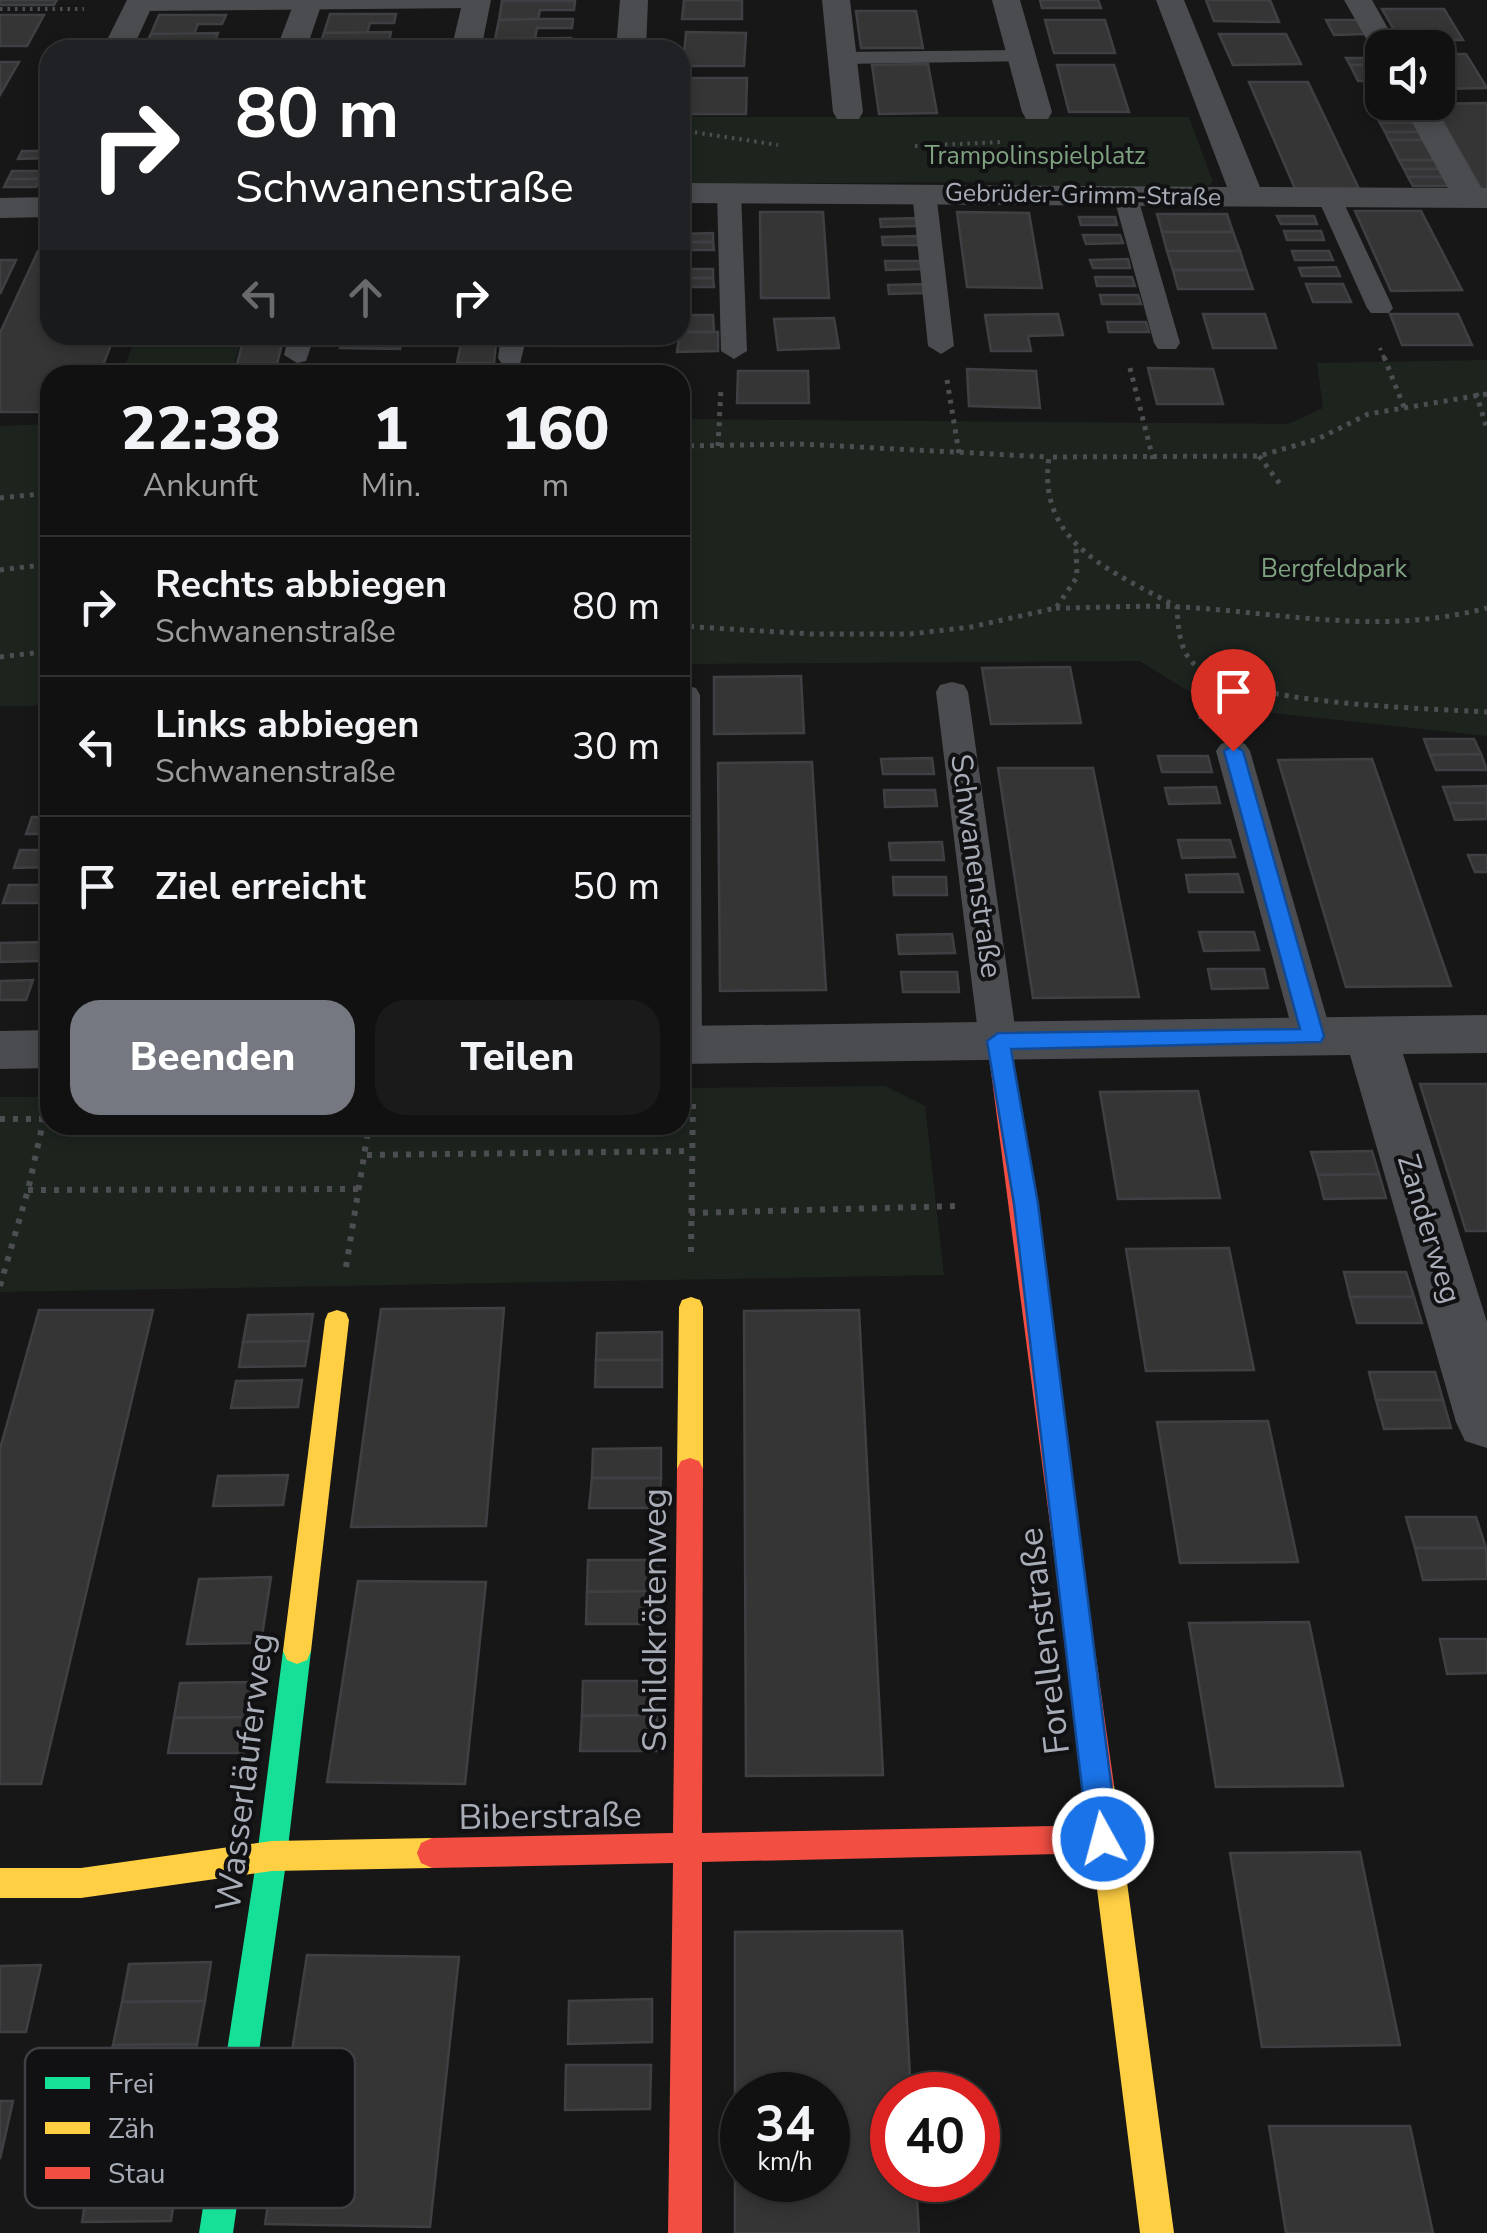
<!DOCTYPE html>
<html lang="de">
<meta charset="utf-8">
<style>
:root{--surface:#111;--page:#1a1a1a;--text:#f1f3f6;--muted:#9c9d9f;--line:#303131;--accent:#757880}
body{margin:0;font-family:"Nunito Sans",sans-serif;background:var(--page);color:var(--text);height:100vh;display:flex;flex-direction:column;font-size:38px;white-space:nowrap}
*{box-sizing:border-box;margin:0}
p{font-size:32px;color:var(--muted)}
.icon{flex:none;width:55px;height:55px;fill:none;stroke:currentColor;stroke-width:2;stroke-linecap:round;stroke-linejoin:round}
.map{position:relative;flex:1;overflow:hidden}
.drawer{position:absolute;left:40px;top:365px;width:650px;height:770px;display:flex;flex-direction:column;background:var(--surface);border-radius:30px;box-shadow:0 5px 15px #0003,0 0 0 2px var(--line)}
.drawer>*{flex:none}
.top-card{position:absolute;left:40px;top:40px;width:650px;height:305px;border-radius:30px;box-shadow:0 5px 15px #0003,0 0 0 2px var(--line);background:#202124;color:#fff;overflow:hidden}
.tools{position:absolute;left:1365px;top:30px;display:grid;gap:20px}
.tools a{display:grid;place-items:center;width:90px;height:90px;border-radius:20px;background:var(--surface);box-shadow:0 5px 15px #0003,0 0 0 2px var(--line);font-size:50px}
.speed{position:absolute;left:720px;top:2072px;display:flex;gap:20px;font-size:50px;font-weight:700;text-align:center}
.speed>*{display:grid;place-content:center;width:130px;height:130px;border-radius:50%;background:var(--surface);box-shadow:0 5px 15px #0003,0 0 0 2px var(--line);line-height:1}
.speed small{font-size:25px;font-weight:400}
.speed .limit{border:15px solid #d22;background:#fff;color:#111}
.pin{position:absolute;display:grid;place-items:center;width:85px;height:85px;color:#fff;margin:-102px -42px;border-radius:50% 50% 50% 0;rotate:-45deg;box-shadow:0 0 10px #0007}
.pin .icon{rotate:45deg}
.me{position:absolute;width:110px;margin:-55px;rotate:353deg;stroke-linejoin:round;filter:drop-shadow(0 0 8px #0008)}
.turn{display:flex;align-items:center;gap:35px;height:210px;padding:0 30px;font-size:45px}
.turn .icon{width:130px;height:130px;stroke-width:2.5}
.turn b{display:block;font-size:70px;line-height:85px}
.lanes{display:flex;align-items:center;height:95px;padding:0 30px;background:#0003;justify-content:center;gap:50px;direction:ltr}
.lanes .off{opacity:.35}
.eta{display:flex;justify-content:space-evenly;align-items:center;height:170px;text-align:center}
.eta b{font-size:60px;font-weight:800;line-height:70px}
.button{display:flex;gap:20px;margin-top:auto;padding:20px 30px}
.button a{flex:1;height:115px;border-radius:30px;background:var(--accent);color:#fff;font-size:40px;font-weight:800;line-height:115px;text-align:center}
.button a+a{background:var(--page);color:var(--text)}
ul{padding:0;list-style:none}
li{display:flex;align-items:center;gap:30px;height:140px;padding:0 30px;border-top:2px solid var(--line)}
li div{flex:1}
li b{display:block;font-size:38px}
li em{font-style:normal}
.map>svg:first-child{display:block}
.green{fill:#1d241e}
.building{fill:#353536;stroke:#3f4043;stroke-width:2.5;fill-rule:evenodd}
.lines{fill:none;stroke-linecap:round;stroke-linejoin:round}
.path-far2{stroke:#4d4e52;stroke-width:4;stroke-dasharray:2.5 5;stroke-linecap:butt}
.path-far1{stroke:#4d4e52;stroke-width:5;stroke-dasharray:4 6;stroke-linecap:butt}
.path{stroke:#4d4e52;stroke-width:6;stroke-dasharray:5 8;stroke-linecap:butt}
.lane{fill:#4b4c50;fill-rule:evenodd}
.street{fill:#4b4c50;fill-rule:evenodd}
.fast{fill:#16e098;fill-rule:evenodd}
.slow{fill:#ffcf43;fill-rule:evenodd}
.jam{fill:#f24e42;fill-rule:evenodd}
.route{fill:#1a73e8;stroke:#114b97;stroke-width:2.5}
.labels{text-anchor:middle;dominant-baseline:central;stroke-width:8;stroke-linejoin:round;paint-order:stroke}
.far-park-label{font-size:25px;fill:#7fa381;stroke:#111113}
.far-street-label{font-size:25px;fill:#a8adb8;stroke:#111113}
.street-label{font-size:30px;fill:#a8adb8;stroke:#111113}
.near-street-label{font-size:35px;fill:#a8adb8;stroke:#111113}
.key{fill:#111113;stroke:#3e4045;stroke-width:2.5}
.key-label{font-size:28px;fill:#a8adb8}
</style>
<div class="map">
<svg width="1487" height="2233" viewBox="0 0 1487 2233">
<rect width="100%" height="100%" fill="#171717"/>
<g class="green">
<polygon points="680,117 1189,117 1213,182 1204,189 1010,192 1008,182 680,184"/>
<polygon points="137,335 243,335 231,375 121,375"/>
<polygon points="1487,360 1487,736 1215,707 1139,661 680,664 680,419 1288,424 1323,408 1317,363"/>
<polygon points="50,424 50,700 35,706 0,706 0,426"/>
<polygon points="885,1086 925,1106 944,1275 0,1292 0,1097 50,1097 50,1125 680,1125 680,1088"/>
</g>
<g class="building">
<polygon points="0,0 57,0 54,5 0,5"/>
<polygon points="684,0 742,0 742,19 682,19"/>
<polygon points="1040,0 1098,0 1101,8 1042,8"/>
<polygon points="1206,0 1270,0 1279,22 1214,21"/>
<polygon points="502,1 575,1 574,10 540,10 538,20 499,20"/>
<polygon points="1382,9 1444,9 1463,40 1400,40"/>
<polygon points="856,11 916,11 923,48 861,48"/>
<polygon points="330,14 396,14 394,23 370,23 367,33 324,33"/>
<polygon points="0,15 44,15 27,46 0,46"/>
<polygon points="159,15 226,15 222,24 198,24 194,34 151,34"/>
<polygon points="538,19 573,19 572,28 537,28 535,39 495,39 499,20"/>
<polygon points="1045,20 1105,20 1115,53 1054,53"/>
<polygon points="1326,20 1358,20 1365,34 1334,35"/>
<polygon points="391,32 389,42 365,42 362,50 318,50 324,33"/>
<polygon points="686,32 746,33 744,66 683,66"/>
<polygon points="218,33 214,43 190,43 187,50 143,50 151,34"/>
<polygon points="1219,34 1286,34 1301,64 1233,65"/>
<polygon points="571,38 570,47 493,50 495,39"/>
<polygon points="1438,54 1466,54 1487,88 1438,89"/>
<polygon points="1346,58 1378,58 1382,65 1350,65"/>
<polygon points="0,62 19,62 0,95"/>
<polygon points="928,64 937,113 879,114 872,65"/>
<polygon points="1057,65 1114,65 1129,112 1069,112"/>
<polygon points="1350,65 1382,65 1382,81 1358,81"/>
<polygon points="686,78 747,78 746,114 682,114"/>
<polygon points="1249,82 1308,82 1360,191 1296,191"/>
<polygon points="1487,103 1487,190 1482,190 1433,104"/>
<polygon points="1371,105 1403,105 1414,123 1380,123"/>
<polygon points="1380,123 1414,123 1419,132 1385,132"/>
<polygon points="1385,132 1419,132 1423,140 1389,140"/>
<polygon points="1389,140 1423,140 1434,160 1399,160"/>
<polygon points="22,151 50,151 50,158 18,159"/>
<polygon points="1399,160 1434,160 1439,169 1404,169"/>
<polygon points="1404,169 1439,169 1443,177 1408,177"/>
<polygon points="12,171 44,171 40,179 8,179"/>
<polygon points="1408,177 1443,177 1448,186 1413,186"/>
<polygon points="8,179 40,179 36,187 4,187"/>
<polygon points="1355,211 1421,211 1462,290 1391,291"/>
<polygon points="760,212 823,212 829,298 761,298"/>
<polygon points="957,212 1029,213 1042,288 967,287"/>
<polygon points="1157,214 1227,214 1233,232 1162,232"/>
<polygon points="1277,216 1314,216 1317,224 1281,224"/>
<polygon points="1079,217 1115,217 1117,225 1081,225"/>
<polygon points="916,218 917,226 881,227 880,219"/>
<polygon points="1284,231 1321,231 1324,240 1287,240"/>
<polygon points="1162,232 1233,232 1240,251 1167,251"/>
<polygon points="713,233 713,242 680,242 680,234"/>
<polygon points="1083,235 1120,235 1123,243 1086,244"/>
<polygon points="918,236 919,245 883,245 882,237"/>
<polygon points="680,242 713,242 714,250 680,250"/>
<polygon points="38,251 50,251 50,335 115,335 99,375 50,375 50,412 0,412 0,333"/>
<polygon points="1167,251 1240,251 1246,270 1173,270"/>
<polygon points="1292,251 1329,251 1333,260 1295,260"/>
<polygon points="1128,259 1130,268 1093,268 1090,260"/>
<polygon points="0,260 16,260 0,294"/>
<polygon points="885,261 922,261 924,269 886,270"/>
<polygon points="1336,267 1340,276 1302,276 1299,268"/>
<rect x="680" y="269" width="33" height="9"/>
<polygon points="1173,270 1246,270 1253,289 1178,289"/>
<polygon points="1095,277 1132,277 1135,286 1097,286"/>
<polygon points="680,278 713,278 714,287 680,287"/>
<polygon points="926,284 927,293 889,294 888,285"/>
<polygon points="1306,284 1343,284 1351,302 1313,302"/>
<polygon points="1100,295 1138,295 1141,304 1102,304"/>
<polygon points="1058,314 1063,335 1028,336 1031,351 991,351 985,315"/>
<polygon points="1203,314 1265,314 1276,348 1213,348"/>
<polygon points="1390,314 1458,314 1472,345 1402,345"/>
<polygon points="680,315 713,315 714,332 680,332"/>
<polygon points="834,318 839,348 778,350 774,319"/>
<polygon points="1107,322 1146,322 1149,332 1109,332"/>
<polygon points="680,332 718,332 718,351 677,352"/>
<polygon points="345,335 404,335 400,349 340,348"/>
<polygon points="556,335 624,335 624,346 555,346"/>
<polygon points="461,343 496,343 494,363 457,363"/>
<polygon points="282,344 277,364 237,364 242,345"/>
<polygon points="1148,368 1213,369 1223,404 1157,404"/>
<polygon points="967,369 1036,371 1040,408 969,406"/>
<polygon points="586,370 585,375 515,375 516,371"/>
<polygon points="738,371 808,371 809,403 737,403"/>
<polygon points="1070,667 1081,723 991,724 982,668"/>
<polygon points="801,676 804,733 714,734 714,677"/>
<polygon points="1424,739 1474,739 1481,754 1430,755"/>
<polygon points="1481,754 1487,770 1436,770 1430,755"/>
<polygon points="1158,756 1208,756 1212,772 1162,772"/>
<polygon points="932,758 934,774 883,774 881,759"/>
<polygon points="1372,759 1451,986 1346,987 1278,760"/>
<polygon points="812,762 826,990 720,991 718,763"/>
<polygon points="998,768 1093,768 1139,997 1033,998"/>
<polygon points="1487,786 1487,803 1449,803 1443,787"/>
<polygon points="1216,787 1220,803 1169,804 1165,788"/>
<polygon points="884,790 935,790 937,806 885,807"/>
<polygon points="1449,803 1487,803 1487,819 1455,820"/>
<polygon points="32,817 50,817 50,834 26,834"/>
<polygon points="1178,840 1230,840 1235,857 1182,858"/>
<polygon points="942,842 944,860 891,860 889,843"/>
<polygon points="20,850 50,850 50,867 14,868"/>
<polygon points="1468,855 1487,855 1487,872 1475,872"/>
<polygon points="1238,874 1243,892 1189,892 1186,875"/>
<polygon points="893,877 946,877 947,895 894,895"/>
<polygon points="9,885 50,885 50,903 3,903"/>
<polygon points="1199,932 1254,932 1259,950 1204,951"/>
<polygon points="952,934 955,953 899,954 897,935"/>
<polygon points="44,942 38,961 0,962 0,943"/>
<polygon points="1208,969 1264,969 1268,988 1212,989"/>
<polygon points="901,972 957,972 959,992 903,992"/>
<polygon points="33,980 26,1000 0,1000 0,981"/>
<polygon points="1420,1084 1487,1084 1487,1231 1466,1231"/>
<polygon points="1198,1091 1220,1198 1118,1199 1100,1092"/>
<polygon points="1372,1151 1379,1174 1318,1175 1311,1152"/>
<polygon points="1379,1174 1386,1198 1324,1199 1318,1175"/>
<polygon points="1229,1248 1254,1370 1146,1371 1126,1249"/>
<polygon points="1344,1272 1406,1272 1414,1297 1350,1297"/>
<polygon points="1350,1297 1414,1297 1422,1323 1357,1323"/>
<polygon points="504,1308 486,1526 351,1527 381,1309"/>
<polygon points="39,1310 153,1310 41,1784 0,1784 0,1449"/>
<polygon points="859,1310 883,1775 746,1776 744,1311"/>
<polygon points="313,1314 309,1341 243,1342 248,1315"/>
<polygon points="662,1332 662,1360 596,1360 597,1333"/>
<polygon points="309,1341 305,1366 239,1367 243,1342"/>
<polygon points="596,1360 662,1360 662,1387 595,1387"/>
<polygon points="1369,1372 1435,1372 1443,1400 1376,1400"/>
<polygon points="302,1380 298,1407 231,1408 236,1381"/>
<polygon points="1376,1400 1443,1400 1451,1428 1384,1429"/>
<polygon points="1268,1421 1298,1562 1180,1563 1157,1422"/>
<polygon points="661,1448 661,1478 592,1478 593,1449"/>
<polygon points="288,1475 283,1505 213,1506 218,1476"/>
<polygon points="592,1478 661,1478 659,1508 589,1508"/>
<polygon points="1406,1517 1476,1517 1486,1548 1415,1548"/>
<polygon points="1415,1548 1486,1548 1487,1579 1423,1580"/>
<polygon points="588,1560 659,1560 659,1591 587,1592"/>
<polygon points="271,1577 261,1643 187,1644 199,1579"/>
<polygon points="358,1581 486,1582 465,1784 327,1782"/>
<polygon points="659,1591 659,1624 586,1624 587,1592"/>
<polygon points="1309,1622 1343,1786 1216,1787 1189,1623"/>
<polygon points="1440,1639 1487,1639 1487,1673 1447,1674"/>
<polygon points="583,1681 657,1681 657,1715 582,1716"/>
<polygon points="255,1682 250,1717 174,1718 180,1683"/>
<polygon points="657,1715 657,1751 580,1751 582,1716"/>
<polygon points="250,1717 244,1753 168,1753 174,1718"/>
<polygon points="1360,1852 1400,2045 1262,2047 1230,1853"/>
<path d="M902,1931L911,2095H892V2180H916L919,2233H735V1932ZM742,2095H828V2180H742Z"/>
<polygon points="307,1955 459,1957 430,2227 265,2224"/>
<polygon points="211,1962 205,2001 122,2002 129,1964"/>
<polygon points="41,1965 26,2032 0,2032 0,1966"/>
<polygon points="652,1999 652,2042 568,2044 569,2001"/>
<polygon points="205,2001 197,2044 113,2045 122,2002"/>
<polygon points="197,2044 190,2088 105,2089 113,2045"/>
<polygon points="566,2065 651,2065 650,2109 565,2110"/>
<polygon points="0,2101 13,2101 0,2159"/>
<polygon points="1269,2126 1410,2126 1433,2233 1286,2233"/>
<polygon points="178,2173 171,2221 82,2222 90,2174"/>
</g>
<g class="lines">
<g class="path-far2">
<polyline points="0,9 84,9"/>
<polyline points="680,130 778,145"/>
<polyline points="915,146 1002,142"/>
<polyline points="1380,348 1385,360"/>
</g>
<g class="path-far1">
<polyline points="1384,357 1404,407"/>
<polyline points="1130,368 1153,459"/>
<polyline points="947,380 959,453"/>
<polyline points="1476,393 1487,429"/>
<path d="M1487,394L1368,414L1318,439L1259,456L1049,457C1036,545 1115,572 1177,607C1178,626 1179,650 1194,664C1240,705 1423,708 1487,712"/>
<polyline points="680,446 800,444 1049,457"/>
<polyline points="718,446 721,388"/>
<polyline points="1259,456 1280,484"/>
<polyline points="0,498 50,493"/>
<polyline points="0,570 50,564"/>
<path d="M1056,608C1097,608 1139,605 1180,607C1287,613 1380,636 1487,608"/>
<polyline points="680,626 811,634 910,634 971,627 1056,608 1077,577 1076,547"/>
<polyline points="0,657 50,651"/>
<polyline points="1201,719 1202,696 1218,678"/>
</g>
<g class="path">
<polyline points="0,1119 45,1119"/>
<polyline points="367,1155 691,1151"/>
<polyline points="28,1190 359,1189"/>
<polyline points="690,1213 959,1206"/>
<polyline points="691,1252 693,1100"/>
<polyline points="346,1267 369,1125"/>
<polyline points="0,1286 28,1190 48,1100"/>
</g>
<g class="lane">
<polygon points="134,0 485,0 486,2 476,8 139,11 129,5"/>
<polygon points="1020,50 1031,56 1028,61 842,64 831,58 842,52"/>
<polygon points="729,185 741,192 747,351 734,359 721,351 717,192"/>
<polygon points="924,185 936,192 954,346 941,354 928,346 912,192"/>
<polygon points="1126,191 1138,198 1180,343 1176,349 1158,349 1154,343 1114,198"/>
<polygon points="1330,192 1342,199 1393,308 1389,313 1371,313 1367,308 1318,199"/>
<polygon points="289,335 315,335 306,361 297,363 284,355"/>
<polygon points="501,335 527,335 520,364 502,364 498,358"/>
<polygon points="952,682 964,685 968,692 1017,1041 1012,1051 998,1055 984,1051 979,1041 936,692 940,685"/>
<polygon points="684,685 696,688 700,695 702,1045 697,1055 683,1059 680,686"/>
<polygon points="1233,740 1245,744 1250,751 1332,1036 1327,1046 1313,1050 1299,1046 1294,1036 1216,751 1221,744"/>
</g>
<g class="street">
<polygon points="127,0 155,0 132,50 102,50"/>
<polygon points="295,0 323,0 306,50 276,50"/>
<polygon points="463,0 491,0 481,50 451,50"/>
<polygon points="620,0 648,0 646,50 616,50"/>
<polygon points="822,0 850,0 863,112 859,119 837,119 833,112"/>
<polygon points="992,0 1020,0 1052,112 1048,119 1026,119 1022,112"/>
<polygon points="1156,0 1184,0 1260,187 1448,188 1401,102 1432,102 1481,188 1487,188 1487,208 680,203 680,183 1227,187"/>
<polygon points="1344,0 1372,0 1399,48 1382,48 1382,56 1375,54"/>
<polygon points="50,197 50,217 0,218 0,198"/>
<polygon points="1487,1015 1487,1053 1403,1054 1487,1322 1487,1448 1465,1441 1456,1422 1350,1055 680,1064 680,1026"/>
<polygon points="50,1030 50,1068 0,1069 0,1031"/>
</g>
<polygon class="fast" points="297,1638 307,1642 311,1651 287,1856 233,2233 199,2233 257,1856 283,1651 287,1642"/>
<g class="slow">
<polygon points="691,1297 700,1300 703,1307 703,1469 699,1477 690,1480 681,1477 677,1469 679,1307 682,1300"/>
<polygon points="337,1310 346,1313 349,1320 311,1651 307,1660 297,1664 287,1660 283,1651 325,1320 328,1313"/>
<polygon points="1099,1771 1109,1775 1114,1785 1174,2233 1140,2233 1084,1785 1089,1775"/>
<polygon points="432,1838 443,1843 447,1853 443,1863 432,1868 272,1871 81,1898 0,1898 0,1868 81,1868 272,1841"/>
</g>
<g class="jam">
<polygon points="998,1033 1009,1041 1114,1785 1109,1795 1099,1799 1089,1795 1084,1785 987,1041"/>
<polygon points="690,1458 699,1461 703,1469 702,1833 1103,1825 1113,1829 1118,1839 1113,1849 1103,1853 702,1862 702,2233 668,2233 673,1863 432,1868 421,1863 417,1853 421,1843 432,1838 673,1833 677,1469 681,1461"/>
</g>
</g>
<polygon class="route" points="1233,745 1243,751 1324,1036 1321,1042 1011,1049 1038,1204 1118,1839 1113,1850 1103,1854 1092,1850 1088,1839 1014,1204 987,1041 998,1033 1300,1029 1224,751"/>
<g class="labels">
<g class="far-park-label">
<text x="1035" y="156">Trampolinspielplatz</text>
<text x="1334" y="569">Bergfeldpark</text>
</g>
<g class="far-street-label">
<text transform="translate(1083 195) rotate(1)">Gebrüder-Grimm-Straße</text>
</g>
<g class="street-label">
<text transform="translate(976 866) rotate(82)">Schwanenstraße</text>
<text transform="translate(1429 1229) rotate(73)">Zanderweg</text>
</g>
<g class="near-street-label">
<text transform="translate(654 1620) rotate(-90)">Schildkrötenweg</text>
<text transform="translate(1044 1641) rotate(-97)">Forellenstraße</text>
<text transform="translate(245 1772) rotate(-83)">Wasserläuferweg</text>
<text transform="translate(550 1816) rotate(-1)">Biberstraße</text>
</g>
</g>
<rect x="25" y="2048" width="330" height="160" rx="15" class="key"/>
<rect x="45" y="2077" width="45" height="12" fill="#16e098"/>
<rect x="45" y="2122" width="45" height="12" fill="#ffcf43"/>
<rect x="45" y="2167" width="45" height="12" fill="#f24e42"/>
<g class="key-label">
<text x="108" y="2093">Frei</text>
<text x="108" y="2138">Zäh</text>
<text x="108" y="2183">Stau</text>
</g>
</svg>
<div class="tools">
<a><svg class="icon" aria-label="sound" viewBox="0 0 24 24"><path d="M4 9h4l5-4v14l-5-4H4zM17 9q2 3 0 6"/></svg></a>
</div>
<div class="speed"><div>34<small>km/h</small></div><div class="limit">40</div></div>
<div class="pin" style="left:1233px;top:751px;background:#d93025"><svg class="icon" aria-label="arrive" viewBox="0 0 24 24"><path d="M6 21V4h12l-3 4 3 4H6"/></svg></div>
<svg class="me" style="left:1103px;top:1839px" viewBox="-20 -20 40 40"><circle r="17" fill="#1a73e8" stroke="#fff" stroke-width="3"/><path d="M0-11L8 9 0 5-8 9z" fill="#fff"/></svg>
<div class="top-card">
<div class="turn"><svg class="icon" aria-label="right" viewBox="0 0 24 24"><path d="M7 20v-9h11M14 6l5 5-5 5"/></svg><div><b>80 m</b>Schwanenstraße</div></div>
<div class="lanes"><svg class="icon off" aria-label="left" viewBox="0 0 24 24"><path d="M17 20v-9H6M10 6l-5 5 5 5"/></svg><svg class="icon off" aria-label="ahead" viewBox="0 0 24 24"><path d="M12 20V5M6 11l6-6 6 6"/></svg><svg class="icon" aria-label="right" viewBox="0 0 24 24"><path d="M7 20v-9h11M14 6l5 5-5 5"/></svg></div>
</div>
<section class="drawer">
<div class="eta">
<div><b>22:38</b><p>Ankunft</p></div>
<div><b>1</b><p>Min.</p></div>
<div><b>160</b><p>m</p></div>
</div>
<ul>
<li><svg class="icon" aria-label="right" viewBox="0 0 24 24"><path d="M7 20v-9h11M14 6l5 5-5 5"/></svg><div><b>Rechts abbiegen</b><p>Schwanenstraße</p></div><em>80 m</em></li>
<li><svg class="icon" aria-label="left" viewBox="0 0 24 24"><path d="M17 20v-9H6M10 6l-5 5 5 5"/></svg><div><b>Links abbiegen</b><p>Schwanenstraße</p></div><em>30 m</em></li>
<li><svg class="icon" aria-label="arrive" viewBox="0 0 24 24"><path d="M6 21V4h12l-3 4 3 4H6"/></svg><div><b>Ziel erreicht</b></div><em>50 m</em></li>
</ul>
<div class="button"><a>Beenden</a><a>Teilen</a></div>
</section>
</div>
